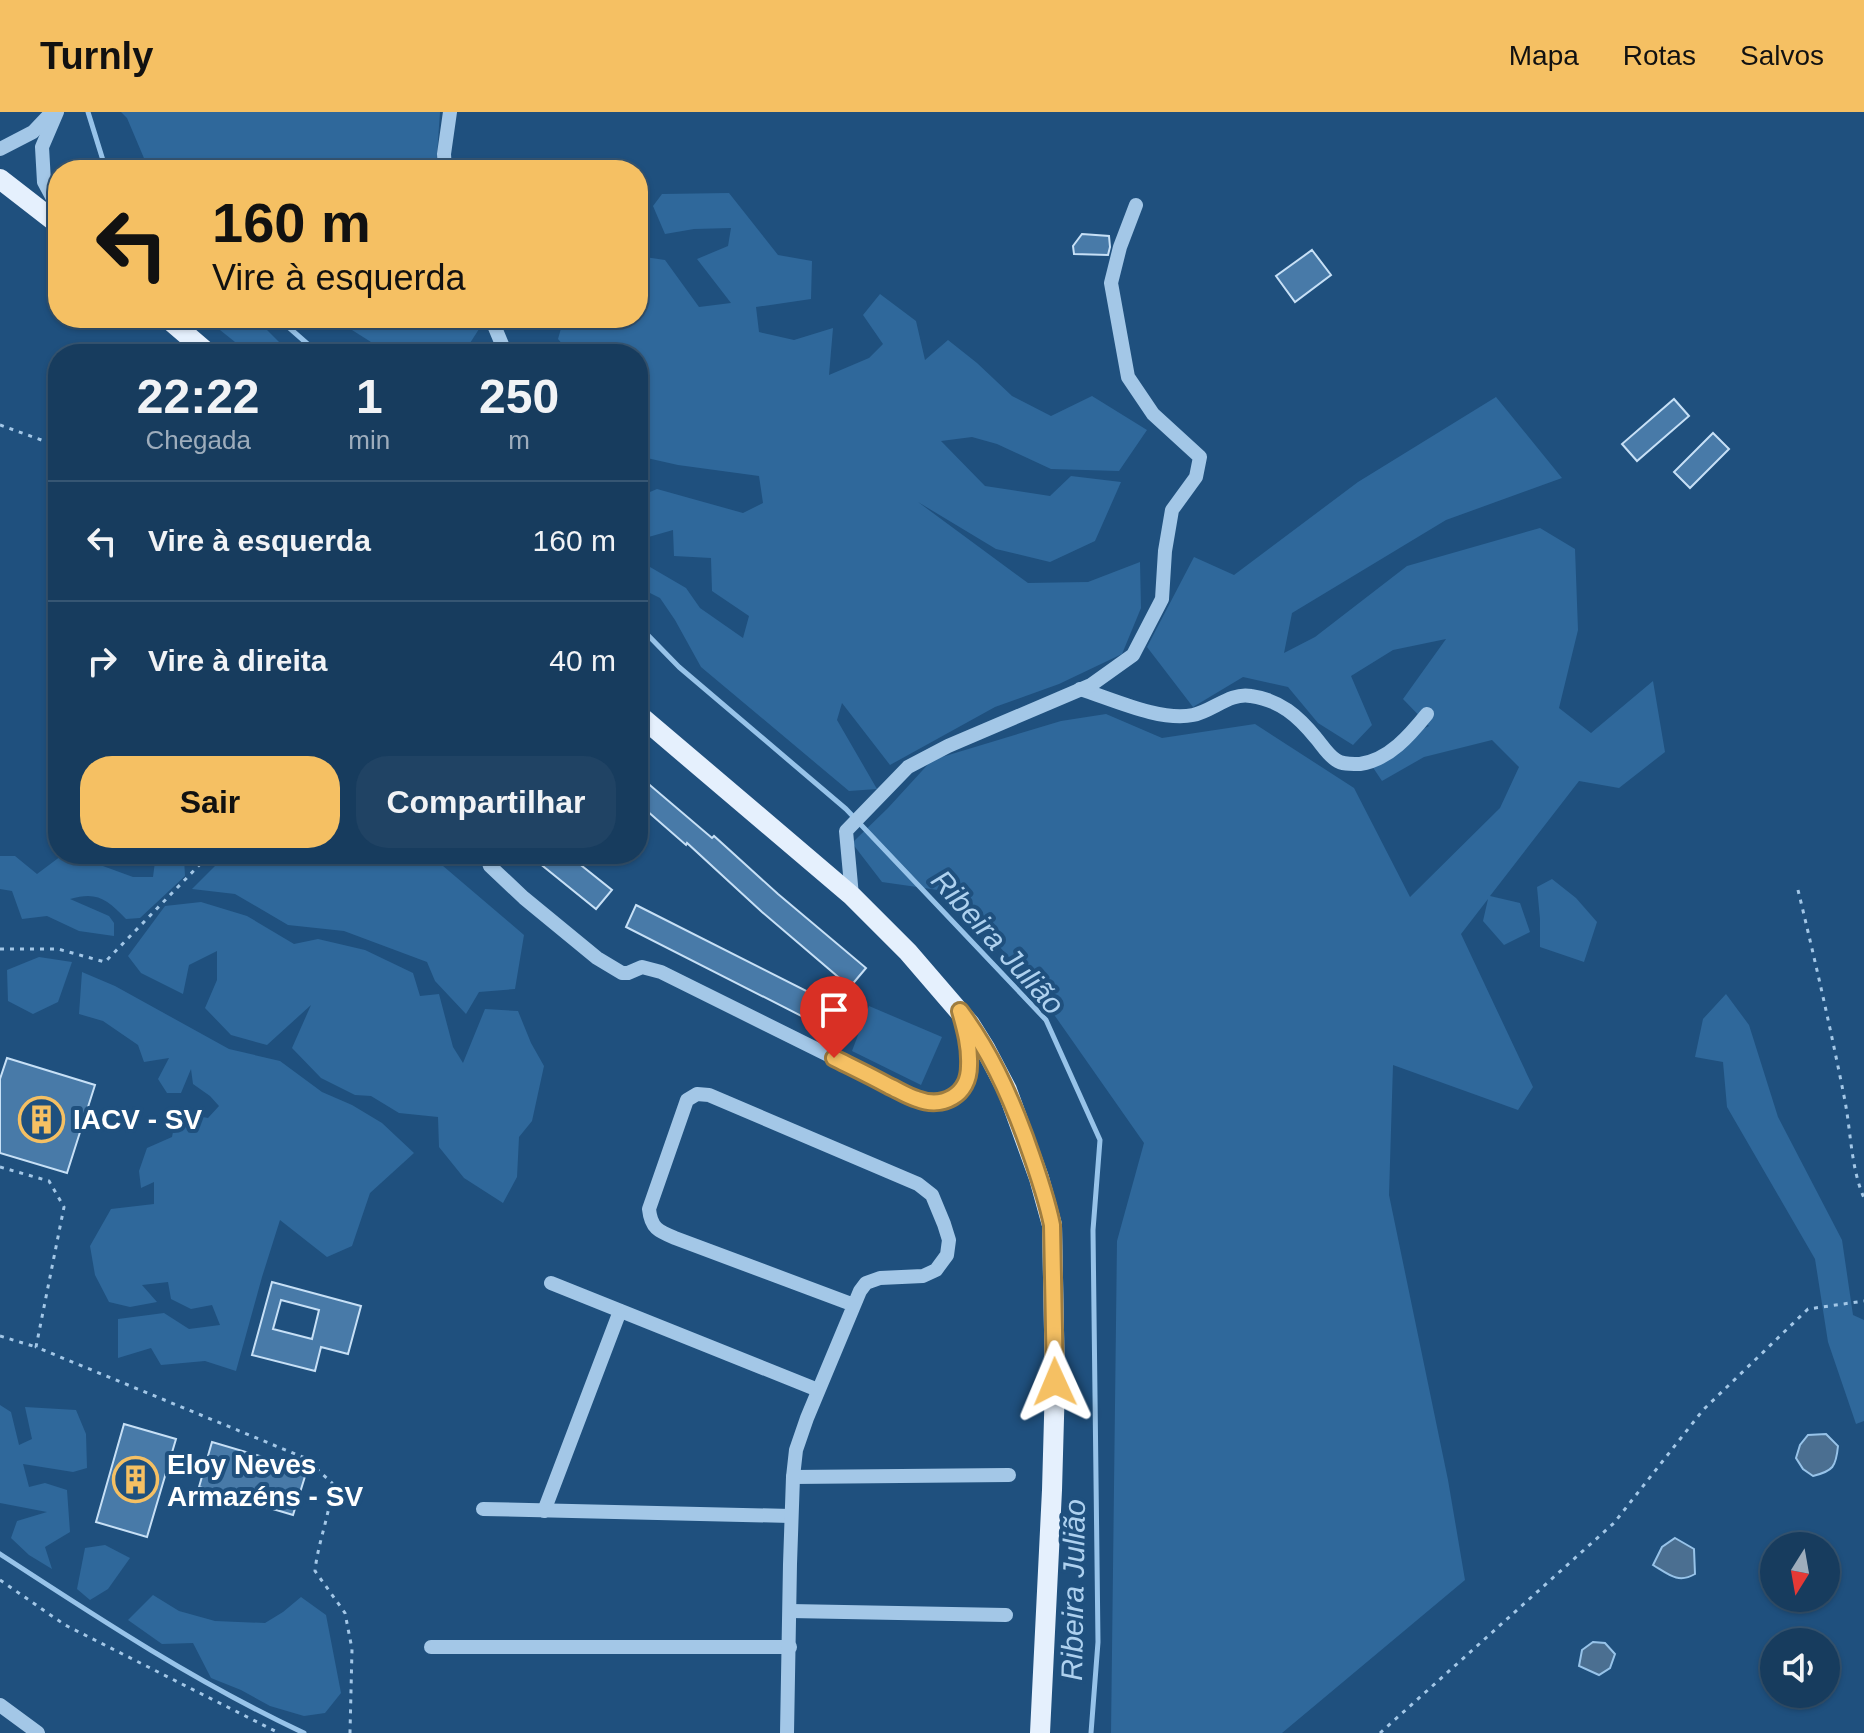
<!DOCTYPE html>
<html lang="pt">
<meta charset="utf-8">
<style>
:root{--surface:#173c5e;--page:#204364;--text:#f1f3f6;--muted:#9eadbc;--line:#365673;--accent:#f5c063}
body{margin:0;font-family:Helvetica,sans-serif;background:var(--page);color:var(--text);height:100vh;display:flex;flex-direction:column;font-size:30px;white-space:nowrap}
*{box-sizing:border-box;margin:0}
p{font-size:26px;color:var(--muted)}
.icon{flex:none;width:44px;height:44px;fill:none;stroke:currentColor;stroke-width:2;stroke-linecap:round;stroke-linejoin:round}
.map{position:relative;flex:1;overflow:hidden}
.sheet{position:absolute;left:48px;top:232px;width:600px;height:520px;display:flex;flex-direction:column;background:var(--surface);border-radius:32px;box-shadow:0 2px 6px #0004,0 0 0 2px var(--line)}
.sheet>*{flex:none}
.guide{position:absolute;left:48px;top:48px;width:600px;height:168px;border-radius:32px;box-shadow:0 2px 6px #0004,0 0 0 2px var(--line);background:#f5c063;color:#111;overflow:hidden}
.needle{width:52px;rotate:191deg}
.fabs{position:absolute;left:1760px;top:1420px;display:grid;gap:16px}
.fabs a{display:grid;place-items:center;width:80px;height:80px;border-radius:50%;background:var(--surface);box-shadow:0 2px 6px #0004,0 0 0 2px var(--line);font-size:40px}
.pin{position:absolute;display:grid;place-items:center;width:68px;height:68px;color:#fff;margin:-82px -34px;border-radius:50% 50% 50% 0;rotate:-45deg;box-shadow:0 0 8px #0007}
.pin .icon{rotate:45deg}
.me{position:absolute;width:88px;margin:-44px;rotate:359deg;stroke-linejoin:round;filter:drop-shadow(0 0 6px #0008)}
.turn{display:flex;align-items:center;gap:28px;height:168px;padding:0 32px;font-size:36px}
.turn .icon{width:104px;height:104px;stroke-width:2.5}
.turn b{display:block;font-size:56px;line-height:68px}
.eta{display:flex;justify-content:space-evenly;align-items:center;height:136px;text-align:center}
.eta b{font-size:48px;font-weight:700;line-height:56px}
.cta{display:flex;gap:16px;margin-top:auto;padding:16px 32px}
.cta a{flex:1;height:92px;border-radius:32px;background:var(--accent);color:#111;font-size:32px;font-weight:700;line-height:92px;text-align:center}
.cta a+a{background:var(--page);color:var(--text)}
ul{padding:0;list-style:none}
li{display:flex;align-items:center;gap:24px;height:120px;padding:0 32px;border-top:2px solid var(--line)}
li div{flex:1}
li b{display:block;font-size:30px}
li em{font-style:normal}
header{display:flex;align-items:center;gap:48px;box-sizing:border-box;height:112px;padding:0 40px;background:var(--accent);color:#111}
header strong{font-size:38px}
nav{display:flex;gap:44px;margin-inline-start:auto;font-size:28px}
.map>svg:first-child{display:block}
.green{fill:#2f689b}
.water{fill:#4b6f91;stroke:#97c3e9;stroke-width:2}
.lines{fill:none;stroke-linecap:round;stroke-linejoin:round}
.stream{stroke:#97c3e9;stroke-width:5}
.building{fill:#487aa8;stroke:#c7e0f6;stroke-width:2;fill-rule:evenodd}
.path{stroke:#a3c7e7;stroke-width:3;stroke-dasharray:4 6;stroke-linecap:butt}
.minor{stroke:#a3c7e7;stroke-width:14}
.major{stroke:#e5f0fd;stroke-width:20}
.route-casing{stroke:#9f7d40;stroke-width:20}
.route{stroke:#f5c063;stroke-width:14}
.labels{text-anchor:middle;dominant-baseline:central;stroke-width:8;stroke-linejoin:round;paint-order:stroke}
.poi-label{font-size:28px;font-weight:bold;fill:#fff;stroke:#1f507e;text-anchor:start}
.water-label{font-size:30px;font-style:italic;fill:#aed1ef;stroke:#1f507e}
</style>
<header>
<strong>Turnly</strong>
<nav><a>Mapa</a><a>Rotas</a><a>Salvos</a></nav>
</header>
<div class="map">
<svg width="1864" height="1621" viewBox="0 0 1864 1621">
<rect width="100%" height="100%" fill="#1f507e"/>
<g class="green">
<polygon points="121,0 440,0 436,58 149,58 127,6"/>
<polygon points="729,81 778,143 812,149 811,187 756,195 759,220 794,228 833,216 829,263 869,246 883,232 863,203 880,182 916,209 925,248 948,228 977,251 1012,284 1051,304 1092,284 1147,318 1119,359 1051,357 997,332 972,325 941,329 985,374 1050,384 1071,364 1121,370 1095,429 1050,450 996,437 918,390 1028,471 1088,470 1140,450 1141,496 1122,542 1059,572 995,595 890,653 842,591 837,608 877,677 849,679 701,555 675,508 660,486 638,475 638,448 686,476 700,496 743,526 749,504 712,479 711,446 674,444 673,418 638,428 638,385 657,377 743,401 763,391 759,364 678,353 638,344 638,242 571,242 558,227 564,206 638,206 638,144 665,148 699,195 731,191 697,147 728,134 731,116 694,117 665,122 653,94 662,82"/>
<polygon points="205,206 255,206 291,242 250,242"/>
<polygon points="333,206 475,206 479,217 463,242 390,242"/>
<polygon points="1496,285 1562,366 1446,408 1292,501 1284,541 1315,525 1407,454 1540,416 1575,437 1578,518 1559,596 1591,621 1653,569 1665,640 1619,676 1579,669 1490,784 1520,791 1530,820 1504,833 1483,809 1488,787 1461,822 1533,975 1518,998 1393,953 1389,1083 1448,1368 1465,1468 1282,1621 1111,1621 1117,1129 1144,1031 1034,874 952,780 882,770 852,731 888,696 932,648 1061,609 1106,602 1162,626 1255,612 1354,676 1410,785 1500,696 1519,655 1492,628 1424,645 1382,669 1372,654 1397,629 1429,614 1403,587 1446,527 1393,538 1351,564 1372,613 1353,633 1318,611 1288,575 1243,565 1193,595 1147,535 1194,445 1234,463 1358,370"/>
<path d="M156,742H177L184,746L185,764L140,806L126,807C107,787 97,779 70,787L109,804L114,811V824L79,819L47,804L22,807L12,779L0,777V744H15L37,762L61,744L92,750L133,765H153Z"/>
<polygon points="227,742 429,742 524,823 515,877 479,880 466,902 435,869 427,850 344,819 288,813 235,782 192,777"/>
<polygon points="1552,767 1576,786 1597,810 1584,850 1540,835 1540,807 1537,775"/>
<polygon points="201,790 247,804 294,832 318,827 365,838 413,861 420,884 439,882 453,935 463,951 485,897 518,899 531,931 544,954 532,1009 519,1025 517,1065 503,1091 464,1066 439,1035 438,1005 399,1001 371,984 355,983 321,966 292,936 311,893 267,933 231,923 205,896 217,868 217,839 189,853 183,882 141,861 128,844 165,794"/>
<polygon points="39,845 72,850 58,890 33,902 8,889 7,858"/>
<polygon points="82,860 115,874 229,937 280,949 322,980 352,993 382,1011 414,1041 370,1081 352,1134 327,1145 280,1108 262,1165 236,1259 205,1249 161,1253 151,1236 118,1246 118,1207 164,1201 189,1217 220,1213 212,1193 191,1197 171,1187 168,1170 142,1173 157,1190 130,1195 109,1190 95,1163 90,1134 111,1097 154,1092 154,1070 141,1076 139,1059 147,1036 172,1025 177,1000 208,1006 219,994 210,984 193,972 191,957 181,981 167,981 158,967 169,946 144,950 138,933 103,909 79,902"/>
<polygon points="1726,882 1749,913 1778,1005 1842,1128 1853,1203 1864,1208 1864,1309 1856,1312 1828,1230 1815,1147 1727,995 1723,950 1695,945 1703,907"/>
<polygon points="869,894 942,925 921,973 852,939"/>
<polygon points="0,1293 11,1300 19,1333 32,1327 25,1295 76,1298 86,1322 87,1356 73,1360 23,1352 29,1375 45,1371 67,1378 70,1420 45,1435 52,1457 29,1443 11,1426 17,1409 47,1400 0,1391"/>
<polygon points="105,1433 130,1446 108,1477 90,1488 77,1477 85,1436"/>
<polygon points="153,1483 179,1499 215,1509 265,1511 283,1500 301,1485 326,1503 341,1581 325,1601 304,1604 270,1594 241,1578 211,1566 193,1531 162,1532 128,1508"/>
</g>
<g class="water">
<path d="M1826,1322L1838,1334C1836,1355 1833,1359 1813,1364L1803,1357L1796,1346L1800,1333L1808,1323Z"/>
<path d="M1675,1426L1694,1437L1695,1462C1678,1472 1668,1462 1653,1453L1662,1435Z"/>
<polygon points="1593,1530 1605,1531 1615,1542 1610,1556 1599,1563 1579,1554 1582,1538"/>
</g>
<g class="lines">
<g class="stream">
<polyline points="88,0 106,58"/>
<polyline points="278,206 319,242"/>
<polyline points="638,513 679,555 846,697 1046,908 1100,1028 1093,1118 1098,1530 1091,1621"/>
<path d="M0,1442C98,1506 197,1571 304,1621"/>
</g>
</g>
<g class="building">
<polygon points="1082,122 1109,124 1110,135 1108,143 1074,142 1073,134"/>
<polygon points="1312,138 1331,163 1295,190 1276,164"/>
<polygon points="1674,287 1689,304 1637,349 1622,332"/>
<polygon points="1713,321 1729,337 1690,376 1674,360"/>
<polygon points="638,663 712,726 714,724 778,782 866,856 850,875 762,800 687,731 686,733 638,691"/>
<polygon points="528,742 567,742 612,778 596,797"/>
<polygon points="636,793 842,897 831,919 626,815"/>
<polygon points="7,946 95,973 67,1061 0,1041 0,967"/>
<path d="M272,1170L361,1194L348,1242L321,1235L315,1259L252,1243ZM281,1188L319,1198L312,1227L273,1217Z"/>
<polygon points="124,1312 176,1327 147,1425 96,1410"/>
<polygon points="212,1330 307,1358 293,1403 199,1375"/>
</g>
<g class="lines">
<g class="path">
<polyline points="0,313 58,334"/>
<path d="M1798,778C1815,848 1831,918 1845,989C1851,1021 1851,1056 1864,1086"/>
<polyline points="0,837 58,837 105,850 210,742"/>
<path d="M0,1055L49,1069L64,1095L36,1235L305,1346L332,1371C331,1401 318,1429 315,1459L345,1501L352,1537L350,1621"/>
<polyline points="0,1224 36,1235"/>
<polyline points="0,1468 65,1513 279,1621"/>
<polyline points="1380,1621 1614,1411 1703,1298 1808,1197 1864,1189"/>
</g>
<g class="minor">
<polyline points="57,0 42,35 44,70 58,96"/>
<polyline points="0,37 33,20 52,0"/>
<polyline points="445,58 444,42 450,0"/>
<polyline points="491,206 506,242"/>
<path d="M1080,577C1112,587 1161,610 1193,603C1213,599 1230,580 1251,584C1280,588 1298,604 1316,626C1322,633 1328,643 1336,648C1343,653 1353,652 1360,652C1389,648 1410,623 1427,602"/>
<path d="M486,742L490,754L524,786L597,846L622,861H628L642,855L661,860L917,987C975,1004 974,947 963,908"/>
<polyline points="852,784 846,719 908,655 948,634 1091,573 1133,543 1162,487 1165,439 1172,398 1196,365 1200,345 1153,302 1128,265 1111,171 1120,135 1136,93"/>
<polyline points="551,1171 818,1278"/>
<polyline points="793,1365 1009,1363"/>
<polyline points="483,1397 791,1404"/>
<polyline points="544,1399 620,1199"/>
<polyline points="790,1499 1006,1503"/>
<polyline points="431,1535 790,1535"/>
<polyline points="0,1593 38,1621"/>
<path d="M787,1621L790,1452L793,1365L796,1338L807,1306L860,1179L866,1171L880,1166L923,1164L936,1158L947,1143L949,1128L944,1112L932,1083L918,1072L709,983L697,982L687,988L649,1097C651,1116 658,1119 675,1126L854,1193"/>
</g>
<g class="major">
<polyline points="0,67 58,112"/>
<polyline points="167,206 209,242"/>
<polyline points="638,602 852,784 908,840 970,912 985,936 1007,978 1039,1066 1052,1113 1055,1270 1052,1378 1040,1621"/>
</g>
</g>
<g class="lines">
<defs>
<path id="route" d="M834,946C852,955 871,964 889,974C898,978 907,984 917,987C943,997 969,983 969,954C970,934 965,917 960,899C989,938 1008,979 1025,1025C1035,1053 1046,1083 1052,1113L1055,1270"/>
</defs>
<use href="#route" class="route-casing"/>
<use href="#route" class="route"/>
</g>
<defs>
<symbol id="building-ring" viewBox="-11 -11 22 22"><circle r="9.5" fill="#1f507e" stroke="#f5c063" stroke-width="1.5"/><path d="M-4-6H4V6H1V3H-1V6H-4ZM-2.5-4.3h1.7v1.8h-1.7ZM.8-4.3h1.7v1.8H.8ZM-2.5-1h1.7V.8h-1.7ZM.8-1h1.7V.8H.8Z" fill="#f5c063"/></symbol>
</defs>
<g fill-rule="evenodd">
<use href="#building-ring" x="16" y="982" width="51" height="51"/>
<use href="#building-ring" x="110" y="1342" width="51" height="51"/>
</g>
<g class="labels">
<g class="poi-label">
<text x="73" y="1007">IACV - SV</text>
<text x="167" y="1352">Eloy Neves<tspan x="167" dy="32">Armazéns - SV</tspan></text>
</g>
<g class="water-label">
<text transform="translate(998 830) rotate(48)">Ribeira Julião</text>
<text transform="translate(1073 1478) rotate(-89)">Ribeira Julião</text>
</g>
</g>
</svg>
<div class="fabs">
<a><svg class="needle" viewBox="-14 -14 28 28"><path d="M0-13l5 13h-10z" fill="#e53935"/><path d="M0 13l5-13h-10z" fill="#9eadbc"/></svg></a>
<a><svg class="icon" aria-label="sound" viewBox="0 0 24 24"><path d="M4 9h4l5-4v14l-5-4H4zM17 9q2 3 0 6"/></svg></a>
</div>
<div class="pin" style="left:834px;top:946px;background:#d93025"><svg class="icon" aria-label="arrive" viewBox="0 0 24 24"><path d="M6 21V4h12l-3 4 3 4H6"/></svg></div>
<svg class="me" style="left:1055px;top:1270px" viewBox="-20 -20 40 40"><path d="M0-17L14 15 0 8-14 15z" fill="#f5c063" stroke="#fff" stroke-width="4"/></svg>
<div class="guide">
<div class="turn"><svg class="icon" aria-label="left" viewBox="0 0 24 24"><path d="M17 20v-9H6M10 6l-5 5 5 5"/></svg><div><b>160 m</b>Vire à esquerda</div></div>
</div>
<section class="sheet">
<div class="eta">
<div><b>22:22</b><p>Chegada</p></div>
<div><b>1</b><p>min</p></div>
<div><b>250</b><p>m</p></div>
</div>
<ul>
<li><svg class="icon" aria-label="left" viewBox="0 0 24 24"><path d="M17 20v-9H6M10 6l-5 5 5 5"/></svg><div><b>Vire à esquerda</b></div><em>160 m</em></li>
<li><svg class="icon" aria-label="right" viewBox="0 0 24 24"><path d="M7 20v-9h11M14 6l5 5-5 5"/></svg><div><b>Vire à direita</b></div><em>40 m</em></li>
</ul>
<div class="cta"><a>Sair</a><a>Compartilhar</a></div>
</section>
</div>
